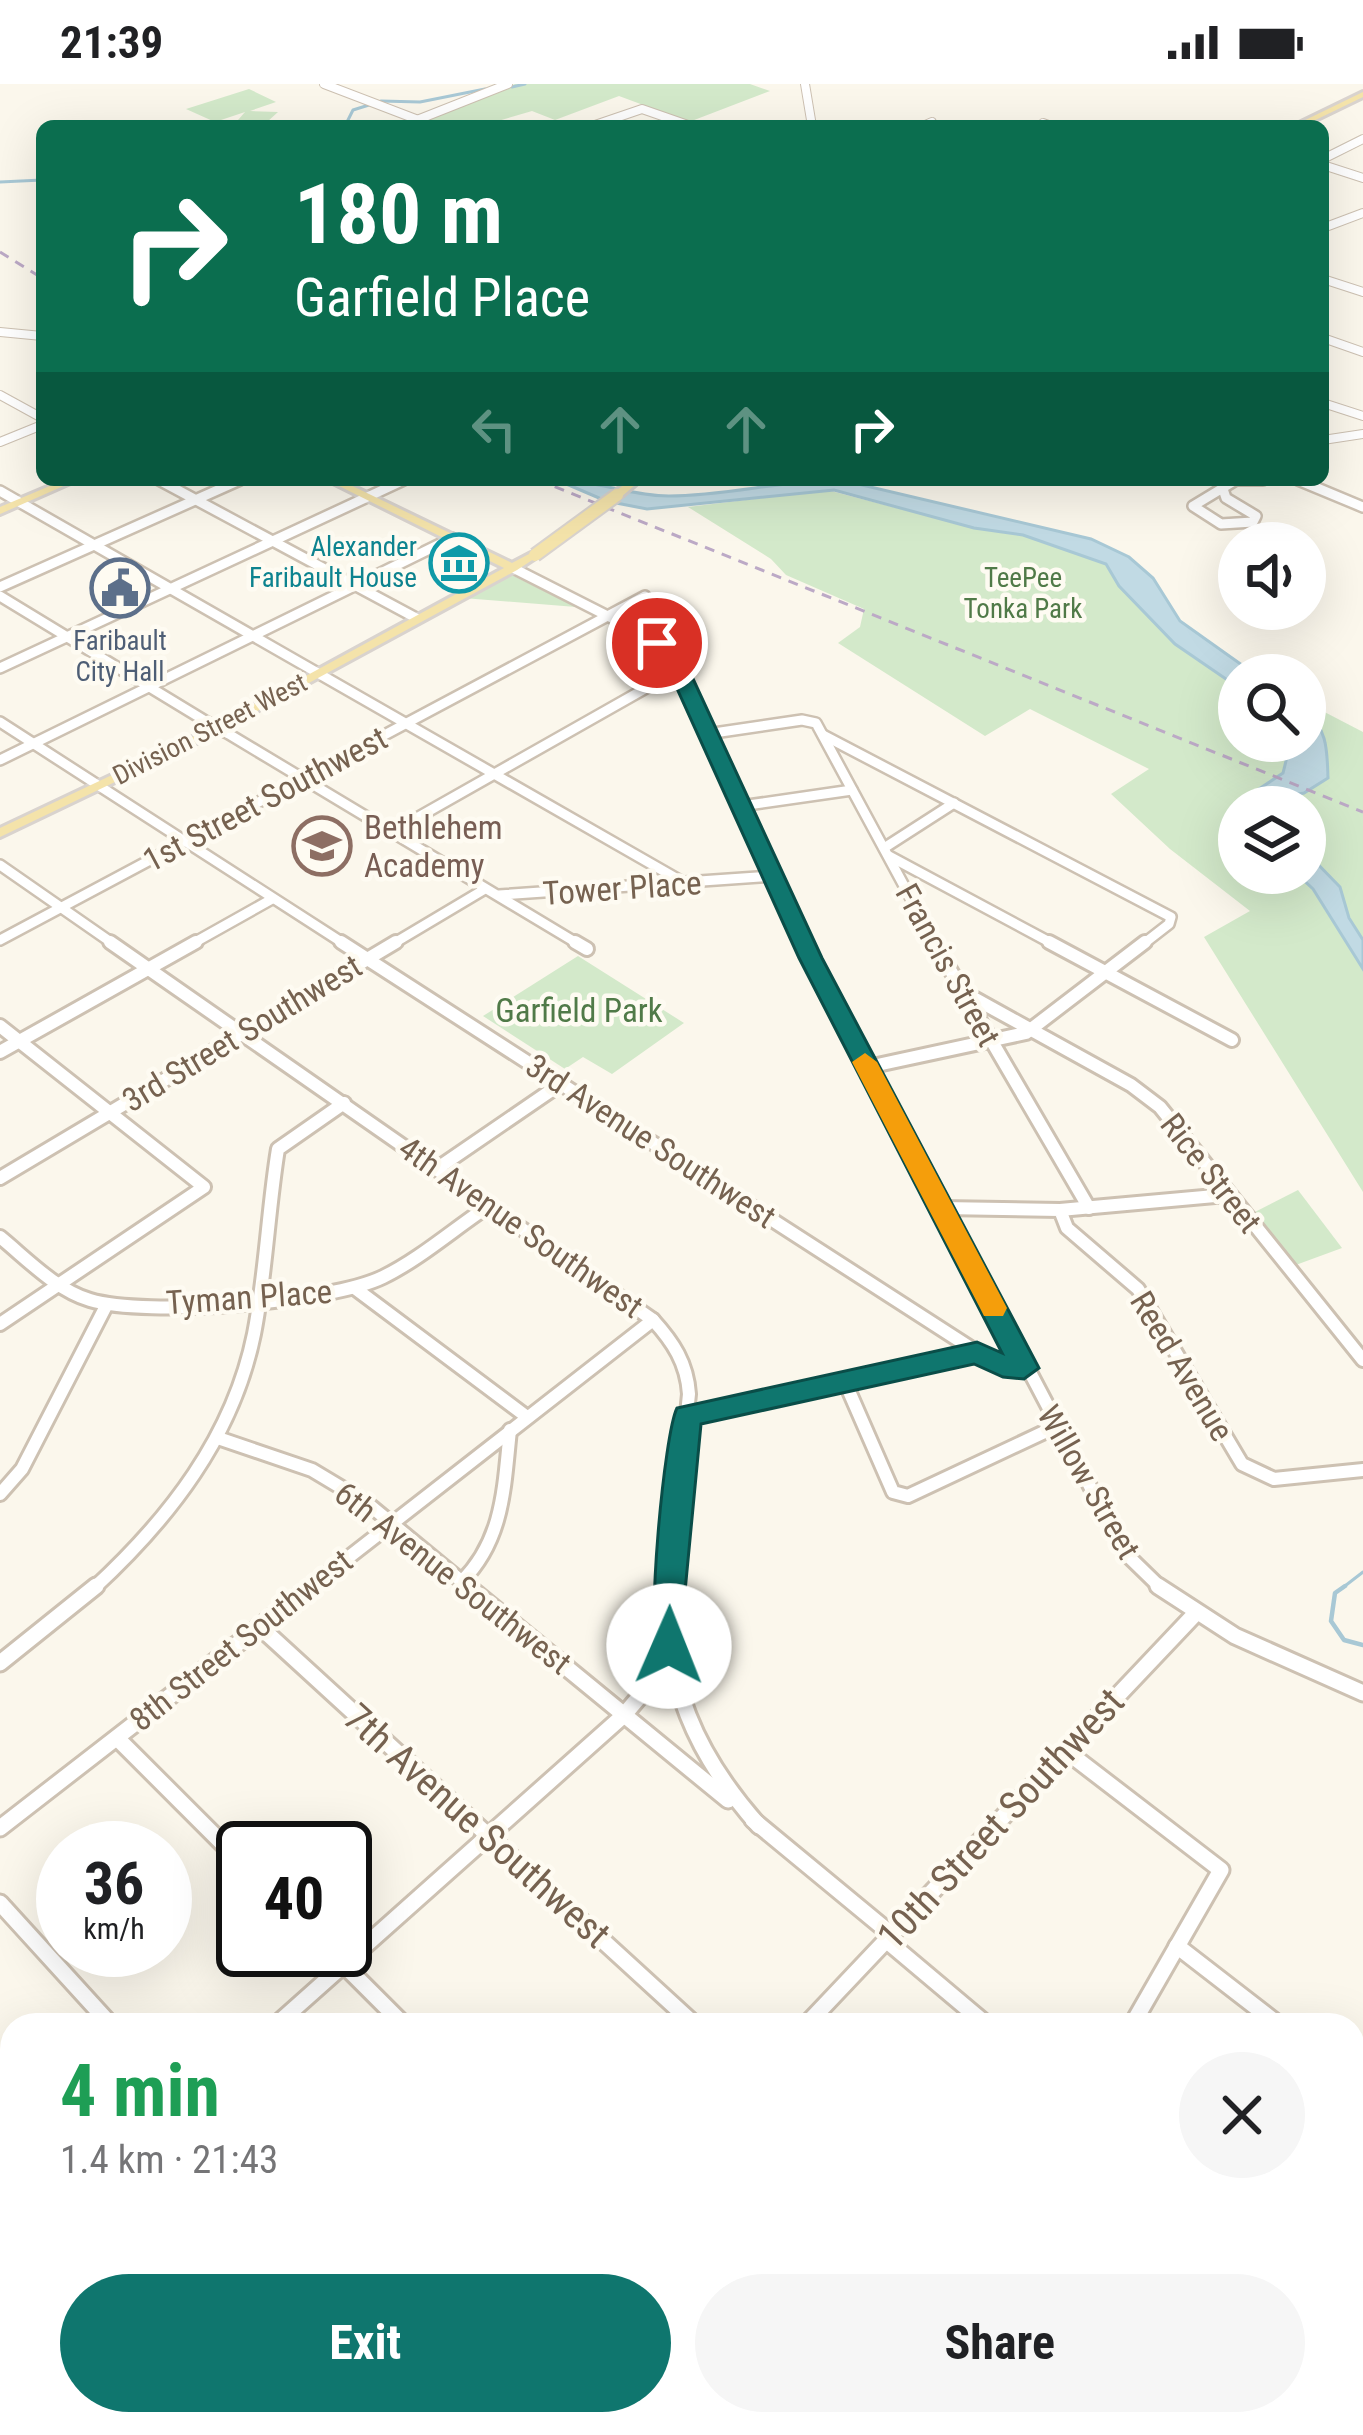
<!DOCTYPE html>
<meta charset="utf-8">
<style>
:root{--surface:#fff;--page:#f6f6f6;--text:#202124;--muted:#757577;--accent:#0f766e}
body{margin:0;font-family:"Roboto Condensed",sans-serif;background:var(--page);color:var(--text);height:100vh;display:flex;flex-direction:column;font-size:45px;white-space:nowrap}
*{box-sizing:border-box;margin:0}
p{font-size:39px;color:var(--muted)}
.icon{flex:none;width:66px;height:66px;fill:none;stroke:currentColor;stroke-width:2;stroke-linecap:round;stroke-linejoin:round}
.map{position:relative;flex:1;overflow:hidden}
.panel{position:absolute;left:0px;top:1929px;width:1365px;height:423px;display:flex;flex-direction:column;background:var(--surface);border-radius:36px 36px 0 0;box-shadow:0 12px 48px #0002}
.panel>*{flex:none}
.top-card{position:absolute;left:36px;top:36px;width:1293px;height:366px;border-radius:18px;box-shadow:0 12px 48px #0002;background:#0b6e4f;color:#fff;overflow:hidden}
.controls{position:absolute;left:1218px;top:438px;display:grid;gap:24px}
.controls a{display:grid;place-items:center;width:108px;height:108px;border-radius:50%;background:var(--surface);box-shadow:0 12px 48px #0002;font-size:60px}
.speed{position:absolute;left:36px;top:1737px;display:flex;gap:24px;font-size:60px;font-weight:700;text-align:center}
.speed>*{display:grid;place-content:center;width:156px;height:156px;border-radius:50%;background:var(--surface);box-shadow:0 12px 48px #0002;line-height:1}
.speed small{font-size:30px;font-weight:400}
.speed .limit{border:6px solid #111;border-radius:18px;background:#fff;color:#111}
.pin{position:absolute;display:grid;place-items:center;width:102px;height:102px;color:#fff;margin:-51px;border:6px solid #fff;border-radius:50%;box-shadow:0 3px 12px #0007}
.me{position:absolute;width:132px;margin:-66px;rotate:1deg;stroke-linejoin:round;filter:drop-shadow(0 0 9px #0008)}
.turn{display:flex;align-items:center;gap:42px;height:252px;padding:0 60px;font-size:54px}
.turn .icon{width:156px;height:156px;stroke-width:2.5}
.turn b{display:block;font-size:84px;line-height:102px}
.lanes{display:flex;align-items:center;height:114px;padding:0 60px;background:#0003;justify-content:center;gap:60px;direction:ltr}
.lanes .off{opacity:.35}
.round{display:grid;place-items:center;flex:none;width:126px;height:126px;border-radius:63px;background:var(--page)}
.head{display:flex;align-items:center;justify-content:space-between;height:204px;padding:0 60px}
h1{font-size:72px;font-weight:700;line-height:90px;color:#1e9e55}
.cta{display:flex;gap:24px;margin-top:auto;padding:24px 60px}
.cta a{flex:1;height:138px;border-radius:72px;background:var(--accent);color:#fff;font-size:48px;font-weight:700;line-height:138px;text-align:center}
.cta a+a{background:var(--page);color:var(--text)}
.status{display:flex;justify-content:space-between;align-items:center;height:84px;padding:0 60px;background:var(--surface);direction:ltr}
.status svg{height:33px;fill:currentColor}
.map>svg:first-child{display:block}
.green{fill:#d3e9ca}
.water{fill:#c1dae4;stroke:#a8c8d5;stroke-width:3}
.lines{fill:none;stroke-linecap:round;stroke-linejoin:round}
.stream-far1{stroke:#a8c8d5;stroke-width:3}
.stream{stroke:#a8c8d5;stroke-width:4.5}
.minor-far3-casing{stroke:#cdc1b2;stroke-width:10}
.minor-far2-casing{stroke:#cdc1b2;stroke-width:14}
.minor-far1-casing{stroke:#cdc1b2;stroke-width:18}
.minor-casing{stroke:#cdc1b2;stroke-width:21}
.major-casing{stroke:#d9d3ce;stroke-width:6}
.minor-far3{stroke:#fff;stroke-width:8}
.minor-far2{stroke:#fff;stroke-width:9}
.minor-far1{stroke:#fff;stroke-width:12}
.minor{stroke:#fff;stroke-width:15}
.major{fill:#f4e3aa;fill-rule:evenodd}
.rail{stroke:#bca9c6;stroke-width:3;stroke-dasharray:10 8;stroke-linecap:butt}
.minor-bridge-casing{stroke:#cdc1b2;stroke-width:14;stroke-linecap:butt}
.major-bridge-casing{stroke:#d9d3ce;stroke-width:16;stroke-linecap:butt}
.minor-bridge{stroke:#fff;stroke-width:9}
.major-bridge{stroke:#f4e3aa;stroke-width:12}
.route{fill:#0f766e;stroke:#0a4d48;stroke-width:3}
.slow{fill:#f59e0b}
.labels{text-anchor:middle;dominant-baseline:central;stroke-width:9;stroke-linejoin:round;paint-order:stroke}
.far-culture-label{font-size:27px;fill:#0d838f;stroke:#fefbf2;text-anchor:end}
.far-park-label{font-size:27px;fill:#507a48;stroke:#fefbf2}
.far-service-label{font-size:27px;fill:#4e5e75;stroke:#fefbf2}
.far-street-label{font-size:27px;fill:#766250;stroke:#fefbf2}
.street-label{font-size:33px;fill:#766250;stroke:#fefbf2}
.education-label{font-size:33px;fill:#785e54;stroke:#fefbf2;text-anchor:start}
.park-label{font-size:33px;fill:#507a48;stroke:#fefbf2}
.near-street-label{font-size:39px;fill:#766250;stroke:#fefbf2}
</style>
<div class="status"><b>21:39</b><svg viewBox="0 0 49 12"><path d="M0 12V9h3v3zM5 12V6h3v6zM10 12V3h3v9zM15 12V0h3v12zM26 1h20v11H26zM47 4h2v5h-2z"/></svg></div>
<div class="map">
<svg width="1363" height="2351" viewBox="0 0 1363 2351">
<rect width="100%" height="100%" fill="#fbf7ec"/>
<g class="green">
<polygon points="515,0 750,0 770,7 689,38 619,12 555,36 532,27 481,42 447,42 429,35"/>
<polygon points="249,5 276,18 250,27 278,28 267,38 238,36 245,28 215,38 186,25"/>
<polygon points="827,406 974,444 1023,451 1106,480 1119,502 1175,560 1239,604 1239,657 1305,657 1305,622 1311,621 1363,648 1363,856 1349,834 1340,803 1305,767 1305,723 1275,723 1281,713 1300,709 1250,711 1247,723 1239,723 1239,789 1304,793 1363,885 1363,1108 1204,853 1250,827 1170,765 1111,710 1149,685 1030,625 985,652 838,559 860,543 864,525 786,491 771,475 688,423"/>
<polygon points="510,490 576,523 463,514"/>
<polygon points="578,872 684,939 612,990 583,973 565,985 483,932"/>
<polygon points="1298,1106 1342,1164 1293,1182 1251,1130"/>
<polygon points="12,2285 12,2340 99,2340 108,2351 0,2351 0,2296"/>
</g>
<g class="water">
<path d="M557,396C596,396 630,412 669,412C727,412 783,396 841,396L1091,455L1129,473L1153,494L1180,537L1256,591H1239V604L1175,560L1119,502L1106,480L1023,451L974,444L834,406L647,425L606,417Z"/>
<path d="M1305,627C1328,645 1327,667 1328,694L1304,709L1281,713L1275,723H1247L1250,711L1283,689L1291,657H1305Z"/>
<polygon points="1305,767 1340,803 1349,834 1363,856 1363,885 1313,805 1296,789 1305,789"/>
</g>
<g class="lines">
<g class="stream-far1">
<polyline points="512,3 525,0"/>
<polyline points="381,17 420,18 485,5"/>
<polyline points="345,42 353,26 369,21"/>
<polyline points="0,98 42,96"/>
<polyline points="1341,1505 1363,1488"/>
</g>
<polyline class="stream" points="1345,1502 1335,1509 1331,1537 1344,1556 1363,1561"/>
<defs>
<g id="minor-far3">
<polyline points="324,0 434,42"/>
<polyline points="805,0 812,42"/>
<polyline points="417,36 508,0"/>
<polyline points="1043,39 1051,42"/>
<polyline points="592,42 642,25 688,41"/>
<polyline points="923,42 932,38"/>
<polyline points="1323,75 1363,55"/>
<polyline points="1323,81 1363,94"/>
<polyline points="1323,144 1363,129"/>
<polyline points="1323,195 1363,208"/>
<polyline points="0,248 42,252"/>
<polyline points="1323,254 1363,268"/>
<polyline points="0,311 42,334"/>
<polyline points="1323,319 1363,332"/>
<polyline points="1323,356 1363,350"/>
<polyline points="0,358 42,341"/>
</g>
<g id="minor-far2">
<polyline points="159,396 416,534"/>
<polyline points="1233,396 1263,396"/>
<polyline points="1298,396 1363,423"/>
<polyline points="1223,405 1226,414 1256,432 1253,438 1221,440 1193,422 1236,396"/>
<polyline points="0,407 688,801"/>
<polyline points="513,484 649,553 670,571 805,861"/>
<polyline points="0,503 240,396"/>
<polyline points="0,512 207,638"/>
<polyline points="0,584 404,396"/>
<polyline points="0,638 346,861"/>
<polyline points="227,649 580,861"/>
<polyline points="707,650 802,636 816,639 936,861"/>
<polyline points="823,651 1171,833 1169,840 1142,861"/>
<polyline points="0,676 452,454"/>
<polyline points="741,722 852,706"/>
<polyline points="392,748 678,586"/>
<polyline points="884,764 954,719"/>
<polyline points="889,772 1055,861"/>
<polyline points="0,781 115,861"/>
<polyline points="499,811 773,792"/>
<polyline points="0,856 645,512"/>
<polyline points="190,861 272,815"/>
<polyline points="391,861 485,805"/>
</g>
<g id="minor-far1">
<path d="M110,858L653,1236C673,1258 687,1279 689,1310L669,1505"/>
<polyline points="341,858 977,1268 1003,1282 1024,1284"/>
<polyline points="575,858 587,865"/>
<polyline points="804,858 1125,1469 1162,1505"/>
<polyline points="934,858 1089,1124"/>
<polyline points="1049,858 1232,956"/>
<polyline points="961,907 1131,1001 1160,1023 1363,1276"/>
<polyline points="0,942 204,1103 0,1240"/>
<polyline points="0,968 196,858"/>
<polyline points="868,983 1026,949 1145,858"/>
<polyline points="438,1084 562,999"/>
<polyline points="0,1094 396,858"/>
<polyline points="942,1124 1060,1126 1067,1144 1138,1205 1242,1380 1274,1395 1363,1386"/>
<polyline points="1060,1126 1226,1111"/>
<path d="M0,1153C27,1175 56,1206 90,1216C146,1233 330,1219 383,1193C420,1175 455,1144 490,1121"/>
<polyline points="356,1205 527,1333"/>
<polyline points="845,1298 893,1408 908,1412 1055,1343"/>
<polyline points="688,1332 977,1268"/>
<polyline points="218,1354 312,1386 367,1419 471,1505"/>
<polyline points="0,1410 22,1385 107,1220"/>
<path d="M462,1497C504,1455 504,1402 510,1346"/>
<path d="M93,1505C169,1435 233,1353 254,1250C266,1189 268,1126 278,1065L344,1019"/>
<polyline points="308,1505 653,1236"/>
</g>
<g id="minor">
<polyline points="467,1502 728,1716"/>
<path d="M669,1502C663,1598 696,1671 759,1742"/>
<polyline points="1158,1502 1235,1552 1363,1609"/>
<polyline points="259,1542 695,1941"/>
<polyline points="0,1579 96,1502"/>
<polyline points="117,1654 243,1780"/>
<polyline points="1066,1667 1221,1786 1132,1941"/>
<polyline points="753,1736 891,1850"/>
<polyline points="0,1744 312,1502"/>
<polyline points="0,1819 111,1941"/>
<polyline points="886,1856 987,1941"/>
<polyline points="1177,1862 1279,1941"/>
<polyline points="329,1866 404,1941"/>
<polyline points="276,1941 624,1631 651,1599 669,1563"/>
<polyline points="806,1941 1195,1530"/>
<polyline points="1353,1999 1363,2007"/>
<polyline points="0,2183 12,2198"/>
<polyline points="1353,2250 1363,2258"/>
<polyline points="0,2271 12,2260"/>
<polyline points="125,2340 133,2351"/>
<polyline points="473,2340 483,2351"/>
<polyline points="801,2340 812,2351"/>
<polyline points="1130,2340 1142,2351"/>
<polyline points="418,2351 428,2340"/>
<polyline points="896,2351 902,2340"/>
</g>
<g id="major">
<polygon points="1363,8 1363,13 1303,42 1293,42"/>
<polygon points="64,396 77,396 0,430 0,423"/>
<polygon points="327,396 340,396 512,479 531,469 540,471 517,486 211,652 0,753 0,744 203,648 504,484"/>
<polygon points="630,396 641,396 621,413 613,413 613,409"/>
</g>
</defs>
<use href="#minor-far3" class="minor-far3-casing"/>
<use href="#minor-far2" class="minor-far2-casing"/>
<use href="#minor-far1" class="minor-far1-casing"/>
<use href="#minor" class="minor-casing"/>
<use href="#major" class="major-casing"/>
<use href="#minor-far3" class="minor-far3"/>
<use href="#minor-far2" class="minor-far2"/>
<use href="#minor-far1" class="minor-far1"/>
<use href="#minor" class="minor"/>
<use href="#major" class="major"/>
<g class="rail">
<polyline points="0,168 42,194"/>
<polyline points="538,396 1363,728"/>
</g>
<defs>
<polyline id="minor-bridge" points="207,638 227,649"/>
<polyline id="major-bridge" points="535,471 617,411"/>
</defs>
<use href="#minor-bridge" class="minor-bridge-casing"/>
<use href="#major-bridge" class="major-bridge-casing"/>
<use href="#minor-bridge" class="minor-bridge"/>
<use href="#major-bridge" class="major-bridge"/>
</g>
<path class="route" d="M650,554H664L689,586L822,874L1039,1284L1024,1295L1003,1293L974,1280L701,1340L684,1518L685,1562L680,1572L669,1575L658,1572C646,1548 664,1350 677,1324L977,1258L1002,1269L799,874L669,587L647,559Z"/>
<polygon class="slow" points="865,969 877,978 1007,1224 1003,1232 984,1232 980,1224 852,978"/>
<defs>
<symbol id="museum-ring" viewBox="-11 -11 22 22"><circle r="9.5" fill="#fefbf2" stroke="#0f9aa8" stroke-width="1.5"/><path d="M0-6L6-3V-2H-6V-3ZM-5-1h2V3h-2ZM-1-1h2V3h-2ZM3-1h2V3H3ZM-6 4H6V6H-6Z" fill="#0f9aa8"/></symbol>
<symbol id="civic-ring" viewBox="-11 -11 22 22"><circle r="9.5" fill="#fefbf2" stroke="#5c6f8a" stroke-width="1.5"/><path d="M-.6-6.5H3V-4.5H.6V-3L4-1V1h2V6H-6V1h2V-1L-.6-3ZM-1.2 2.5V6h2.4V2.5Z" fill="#5c6f8a"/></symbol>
<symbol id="school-ring" viewBox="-11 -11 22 22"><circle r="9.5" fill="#fefbf2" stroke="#8d6e63" stroke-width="1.5"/><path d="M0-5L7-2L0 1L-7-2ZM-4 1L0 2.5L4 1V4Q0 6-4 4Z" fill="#8d6e63"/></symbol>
</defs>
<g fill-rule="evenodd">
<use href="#museum-ring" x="426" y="446" width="66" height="66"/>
<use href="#civic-ring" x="87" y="471" width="66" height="66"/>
<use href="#school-ring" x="289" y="729" width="66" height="66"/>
</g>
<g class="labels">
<g class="far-culture-label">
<text x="417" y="463">Alexander<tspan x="417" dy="31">Faribault House</tspan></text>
</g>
<g class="far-park-label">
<text x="1023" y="494">TeePee<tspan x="1023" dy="31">Tonka Park</tspan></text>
</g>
<g class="far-service-label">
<text x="120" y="557">Faribault<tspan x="120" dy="31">City Hall</tspan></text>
</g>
<g class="far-street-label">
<text transform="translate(210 645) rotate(-27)">Division Street West</text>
</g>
<g class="street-label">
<text transform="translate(265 715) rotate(-28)">1st Street Southwest</text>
<text transform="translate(622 804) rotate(-4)">Tower Place</text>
<text transform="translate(948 881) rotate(61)">Francis Street</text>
<text transform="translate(242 949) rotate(-31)">3rd Street Southwest</text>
<text transform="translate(651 1057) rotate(33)">3rd Avenue Southwest</text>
<text transform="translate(1211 1089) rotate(52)">Rice Street</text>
<text transform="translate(521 1143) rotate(35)">4th Avenue Southwest</text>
<text transform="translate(249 1213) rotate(-4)">Tyman Place</text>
<text transform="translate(1182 1282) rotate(59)">Reed Avenue</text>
<text transform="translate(1089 1398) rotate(60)">Willow Street</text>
<text transform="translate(453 1494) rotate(38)">6th Avenue Southwest</text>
<text transform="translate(241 1556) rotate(-38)">8th Street Southwest</text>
</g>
<g class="education-label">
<text x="364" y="743">Bethlehem<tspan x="364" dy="38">Academy</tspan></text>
</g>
<g class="park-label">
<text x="579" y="926">Garfield Park</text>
</g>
<g class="near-street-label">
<text transform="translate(1001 1735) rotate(-47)">10th Street Southwest</text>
<text transform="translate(477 1742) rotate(42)">7th Avenue Southwest</text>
</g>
</g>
</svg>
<div class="controls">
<a><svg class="icon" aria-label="sound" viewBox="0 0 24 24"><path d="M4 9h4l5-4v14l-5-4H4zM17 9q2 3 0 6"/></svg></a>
<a><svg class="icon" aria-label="search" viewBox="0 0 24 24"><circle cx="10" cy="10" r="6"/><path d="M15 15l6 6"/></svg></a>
<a><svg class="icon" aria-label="layers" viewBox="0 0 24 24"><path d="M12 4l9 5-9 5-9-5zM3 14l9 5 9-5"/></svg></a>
</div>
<div class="speed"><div>36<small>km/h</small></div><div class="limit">40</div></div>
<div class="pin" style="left:657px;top:559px;background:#d93025"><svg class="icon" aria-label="arrive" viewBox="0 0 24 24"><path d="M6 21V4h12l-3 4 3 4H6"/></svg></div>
<svg class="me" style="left:669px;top:1562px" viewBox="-20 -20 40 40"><circle r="19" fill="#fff"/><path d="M0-13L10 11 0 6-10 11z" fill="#0f766e"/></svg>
<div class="top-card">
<div class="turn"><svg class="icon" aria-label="right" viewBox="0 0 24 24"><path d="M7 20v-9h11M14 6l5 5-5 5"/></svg><div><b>180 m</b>Garfield Place</div></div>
<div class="lanes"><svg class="icon off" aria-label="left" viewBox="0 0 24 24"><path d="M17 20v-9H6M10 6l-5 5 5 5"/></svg><svg class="icon off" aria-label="ahead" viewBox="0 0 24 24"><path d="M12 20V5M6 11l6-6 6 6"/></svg><svg class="icon off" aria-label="ahead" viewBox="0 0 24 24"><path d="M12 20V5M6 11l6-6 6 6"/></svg><svg class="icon" aria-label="right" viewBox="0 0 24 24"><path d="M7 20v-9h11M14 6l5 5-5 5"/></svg></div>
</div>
<section class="panel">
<div class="head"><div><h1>4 min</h1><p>1.4 km · 21:43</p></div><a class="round"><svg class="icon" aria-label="close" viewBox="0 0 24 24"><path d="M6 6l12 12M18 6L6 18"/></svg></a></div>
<div class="cta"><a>Exit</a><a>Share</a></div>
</section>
</div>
